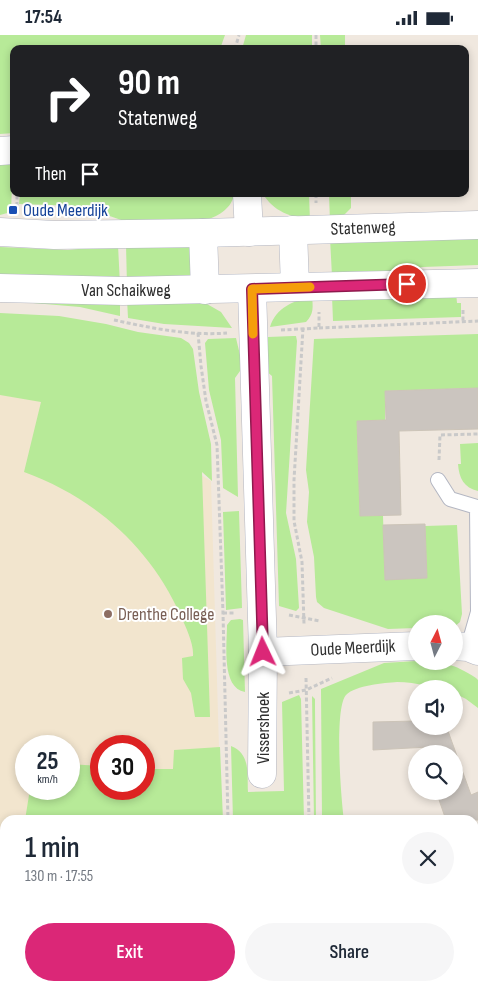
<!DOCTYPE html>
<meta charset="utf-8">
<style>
:root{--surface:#fff;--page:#f6f6f7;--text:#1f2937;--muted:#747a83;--accent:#db2777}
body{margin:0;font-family:"Sofia Sans Condensed",sans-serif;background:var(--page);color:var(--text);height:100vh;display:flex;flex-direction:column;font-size:19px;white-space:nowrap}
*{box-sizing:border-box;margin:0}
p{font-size:16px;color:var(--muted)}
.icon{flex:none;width:28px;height:28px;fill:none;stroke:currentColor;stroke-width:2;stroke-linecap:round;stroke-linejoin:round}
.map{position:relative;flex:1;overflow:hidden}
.sheet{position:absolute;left:0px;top:780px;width:479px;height:176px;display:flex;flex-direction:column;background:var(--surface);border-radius:15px 15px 0 0;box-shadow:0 2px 8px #0003}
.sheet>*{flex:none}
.hud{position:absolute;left:10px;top:10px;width:459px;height:152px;border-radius:10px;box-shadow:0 2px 8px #0003;background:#202124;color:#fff;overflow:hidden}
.needle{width:32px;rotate:6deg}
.tools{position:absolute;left:408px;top:580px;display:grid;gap:10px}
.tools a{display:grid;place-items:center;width:55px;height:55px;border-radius:50%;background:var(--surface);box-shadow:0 2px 8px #0003;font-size:25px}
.speed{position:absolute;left:15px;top:700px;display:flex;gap:10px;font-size:25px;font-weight:700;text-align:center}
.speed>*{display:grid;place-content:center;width:65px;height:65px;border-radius:50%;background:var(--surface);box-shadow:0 2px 8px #0003;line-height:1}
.speed small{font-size:12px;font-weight:400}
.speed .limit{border:8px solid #d22;background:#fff;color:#111}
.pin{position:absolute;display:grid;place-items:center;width:42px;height:42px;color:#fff;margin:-21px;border:2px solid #fff;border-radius:50%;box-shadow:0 1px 5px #0007}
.me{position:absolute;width:55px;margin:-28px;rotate:358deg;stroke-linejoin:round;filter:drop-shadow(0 0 4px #0008)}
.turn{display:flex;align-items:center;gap:18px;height:105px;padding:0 25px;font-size:22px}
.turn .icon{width:65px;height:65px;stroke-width:2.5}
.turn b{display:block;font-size:35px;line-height:42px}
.then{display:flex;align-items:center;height:48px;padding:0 25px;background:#0003;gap:10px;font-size:19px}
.round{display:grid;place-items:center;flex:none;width:52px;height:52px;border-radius:26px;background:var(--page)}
.headline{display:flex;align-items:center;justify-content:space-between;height:85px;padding:0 25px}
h1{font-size:30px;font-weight:600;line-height:38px}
.primary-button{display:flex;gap:10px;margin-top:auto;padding:10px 25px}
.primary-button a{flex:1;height:58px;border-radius:30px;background:var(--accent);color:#fff;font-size:20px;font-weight:600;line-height:58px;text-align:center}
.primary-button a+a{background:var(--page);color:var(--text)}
.status{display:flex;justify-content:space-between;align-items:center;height:35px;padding:0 25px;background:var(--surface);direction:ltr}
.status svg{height:14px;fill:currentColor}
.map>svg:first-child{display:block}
.education{fill:#f2e5ce;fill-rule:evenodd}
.green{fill:#b7ea98}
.building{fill:#cbc5bf;stroke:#ccc4b8}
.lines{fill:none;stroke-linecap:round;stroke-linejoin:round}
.service-casing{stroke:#b3b6c2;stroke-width:16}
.minor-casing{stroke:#b3b6c2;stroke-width:29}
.tertiary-casing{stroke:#b3b6c2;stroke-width:29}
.path{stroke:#c9c9c9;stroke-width:3;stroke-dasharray:4 2.5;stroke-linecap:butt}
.service{stroke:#fff;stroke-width:14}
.minor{stroke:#fff;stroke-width:28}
.tertiary{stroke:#fff;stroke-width:28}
.route-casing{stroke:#8e194d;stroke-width:12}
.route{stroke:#db2777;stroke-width:9}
.slow{stroke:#f59e0b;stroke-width:9}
.transit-dot{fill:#1a4fb4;stroke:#fff;stroke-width:2}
.education-dot{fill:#8d6e63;stroke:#fff;stroke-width:2}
.labels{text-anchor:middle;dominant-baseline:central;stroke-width:4;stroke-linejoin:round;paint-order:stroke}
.transit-label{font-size:18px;fill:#164399;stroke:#fff;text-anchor:start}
.street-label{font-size:18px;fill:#2e2e2e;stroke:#fff}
.education-label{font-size:18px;fill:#785e54;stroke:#fff;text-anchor:start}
</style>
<div class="status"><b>17:54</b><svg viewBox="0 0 49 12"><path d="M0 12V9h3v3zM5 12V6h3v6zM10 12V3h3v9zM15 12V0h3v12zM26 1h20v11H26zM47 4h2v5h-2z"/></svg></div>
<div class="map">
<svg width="478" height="956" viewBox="0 0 478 956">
<rect width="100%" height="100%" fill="#f0e8df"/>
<path class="education" d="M0,308L26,334L211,446L219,712L212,785H5V951L0,956ZM26,711H69V754H26ZM101,711H144V754H101Z"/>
<g class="green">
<polygon points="0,0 225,0 220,14 14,14 14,98 0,99"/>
<polygon points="246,0 312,0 312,14 242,14"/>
<polygon points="320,0 345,0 345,14 321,14"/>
<polygon points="0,125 13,125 11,177 0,180"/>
<path d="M20,159H234C232,173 219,181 206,185L124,186L81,171L19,169Z"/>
<path d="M263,159H309L310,186C290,181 274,177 263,159Z"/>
<polygon points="329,159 351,159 351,173 343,181 330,187"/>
<polygon points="478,197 478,230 423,232 347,243 332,241 330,203"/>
<polygon points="191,206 194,247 127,250 126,210"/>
<polygon points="118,210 120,250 0,246 0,212 68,215"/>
<polygon points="456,257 457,268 461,268 461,282 333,286 332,261"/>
<path d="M312,261C313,272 314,279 306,287L270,292C276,272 294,266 312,261Z"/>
<polygon points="120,264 120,281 80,272 33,268"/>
<polygon points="127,264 208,266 207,269 221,277 232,293 164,289 128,283"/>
<path d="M0,278L59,281L106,289L138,297L181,303L189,308L193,314L199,357L211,409L212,446L202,437L210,682H195L191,658L183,644L182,623L193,621C194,609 186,593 181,581C150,512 95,463 24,437L41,367L0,360Z"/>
<polygon points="478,299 478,353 385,356 385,385 357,386 360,481 383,481 385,544 427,543 425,491 457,490 462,579 460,587 454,592 454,589 416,589 416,593 388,594 324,573 317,567 316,562 314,522 307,487 309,457 306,435 314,304"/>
<polygon points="293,301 296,301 297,306 286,478 296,524 299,573 296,576 279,571 272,341 265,335 268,302"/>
<polygon points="236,303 240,320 240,336 235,343 238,462 223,453 221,405 209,355 205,308 208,304"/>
<path d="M478,408V456C464,453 459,443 458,429H461L460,409Z"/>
<polygon points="239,476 242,573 226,575 223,477"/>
<path d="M240,584L243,585L245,657C221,653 227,608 227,590L231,585Z"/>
<path d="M416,626C443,627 453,628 476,643L478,645V673L466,664L454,658V654C435,654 417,647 397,647C384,648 356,650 346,660C334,673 341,765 344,785H322L321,654L384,628Z"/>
<path d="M299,660L301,664L304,785H233L231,711C251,719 247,739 248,757L284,756L282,667Z"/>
<polygon points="312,661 315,664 315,673 316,785 314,785"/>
<polygon points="220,712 223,785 25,785 30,754 69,754 69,729 101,731 101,754 144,754 144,734 173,734 174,715"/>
<polygon points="5,874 5,951 178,951 175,956 0,956 0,879"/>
<polygon points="189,951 268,951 266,956 186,956"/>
</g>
<g class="building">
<polygon points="478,353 478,394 399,396 401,480 360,481 357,386 386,385 385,356"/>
<polygon points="425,489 427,543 385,545 383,490"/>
<polygon points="416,686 416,691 440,691 442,696 448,696 471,760 478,757 478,785 446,785 436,756 454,756 454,719 431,719 429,712 373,715 373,687"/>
</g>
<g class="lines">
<defs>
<polyline id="service" points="438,445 450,464 477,472 478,577 468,612"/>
<g id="minor">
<polyline points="0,116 14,115"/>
<polyline points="247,159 249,197"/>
<polyline points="252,254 263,617 262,739"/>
<polyline points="454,611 468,612 478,616"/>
<polyline points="263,617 416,611"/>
</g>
<g id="tertiary">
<polyline points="293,195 295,252"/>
<polyline points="0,197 54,200 203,198 478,190"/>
<polyline points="203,198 205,255"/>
<polyline points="0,253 123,256 478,248"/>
</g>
</defs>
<use href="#service" class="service-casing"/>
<use href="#minor" class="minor-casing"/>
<use href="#tertiary" class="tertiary-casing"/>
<g class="path">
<polyline points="316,0 316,14"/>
<polyline points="235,14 239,0"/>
<polyline points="316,159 316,168"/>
<polyline points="17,171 17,159"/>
<polyline points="463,275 463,287"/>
<path d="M114,285C151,293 189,301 227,298"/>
<polyline points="303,293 294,445 294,486 302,527 304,589"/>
<polyline points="319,293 478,286"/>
<polyline points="281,295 319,293 319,277"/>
<polyline points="198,298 201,331 206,366 217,410 223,578 228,785"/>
<polyline points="439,425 440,400 478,399"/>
<polyline points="223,578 236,578"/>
<polyline points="289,580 320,586"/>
<polyline points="306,643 309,785"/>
<polyline points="289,658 306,655 332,643"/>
<polyline points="180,956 183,951"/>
<polyline points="272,956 274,951"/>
</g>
<use href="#service" class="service"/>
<use href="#minor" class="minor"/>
<use href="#tertiary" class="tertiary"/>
</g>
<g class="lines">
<defs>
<polyline id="route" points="263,617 252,254 407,249"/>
</defs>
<use href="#route" class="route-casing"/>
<use href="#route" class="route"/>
<polyline class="slow" points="253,299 252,254 310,252"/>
</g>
<rect class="transit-dot" x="8" y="170" width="10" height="10" rx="2.5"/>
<circle class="education-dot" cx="108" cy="579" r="5"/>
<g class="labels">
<g class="transit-label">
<text x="23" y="175">Oude Meerdijk</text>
</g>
<g class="street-label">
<text transform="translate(363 193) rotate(-2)">Statenweg</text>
<text x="126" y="255">Van Schaikweg</text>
<text transform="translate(353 613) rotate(-3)">Oude Meerdijk</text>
<text transform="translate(263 693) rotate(-90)">Vissershoek</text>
</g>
<g class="education-label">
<text x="118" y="579">Drenthe College</text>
</g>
</g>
</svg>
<div class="tools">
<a><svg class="needle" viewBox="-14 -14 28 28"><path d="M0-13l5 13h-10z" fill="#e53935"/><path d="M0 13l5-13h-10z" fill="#747a83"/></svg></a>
<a><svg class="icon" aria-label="sound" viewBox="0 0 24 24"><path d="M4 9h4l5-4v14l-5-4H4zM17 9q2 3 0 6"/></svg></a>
<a><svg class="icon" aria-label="search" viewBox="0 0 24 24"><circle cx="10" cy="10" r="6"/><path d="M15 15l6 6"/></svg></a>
</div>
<div class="speed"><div>25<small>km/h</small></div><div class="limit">30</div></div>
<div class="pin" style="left:407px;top:249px;background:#d93025"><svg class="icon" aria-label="arrive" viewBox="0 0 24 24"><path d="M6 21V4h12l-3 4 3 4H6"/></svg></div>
<svg class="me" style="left:263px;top:617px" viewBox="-20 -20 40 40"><path d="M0-17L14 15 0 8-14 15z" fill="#db2777" stroke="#fff" stroke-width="4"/></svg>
<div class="hud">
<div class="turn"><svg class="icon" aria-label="right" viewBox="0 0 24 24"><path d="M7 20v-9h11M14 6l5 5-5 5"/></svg><div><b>90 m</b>Statenweg</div></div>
<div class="then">Then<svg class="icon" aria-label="arrive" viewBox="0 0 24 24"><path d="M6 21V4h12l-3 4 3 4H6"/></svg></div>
</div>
<section class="sheet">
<div class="headline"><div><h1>1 min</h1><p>130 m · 17:55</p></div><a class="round"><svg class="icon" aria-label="close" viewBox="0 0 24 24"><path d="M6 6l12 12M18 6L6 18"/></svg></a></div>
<div class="primary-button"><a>Exit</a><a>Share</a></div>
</section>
</div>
